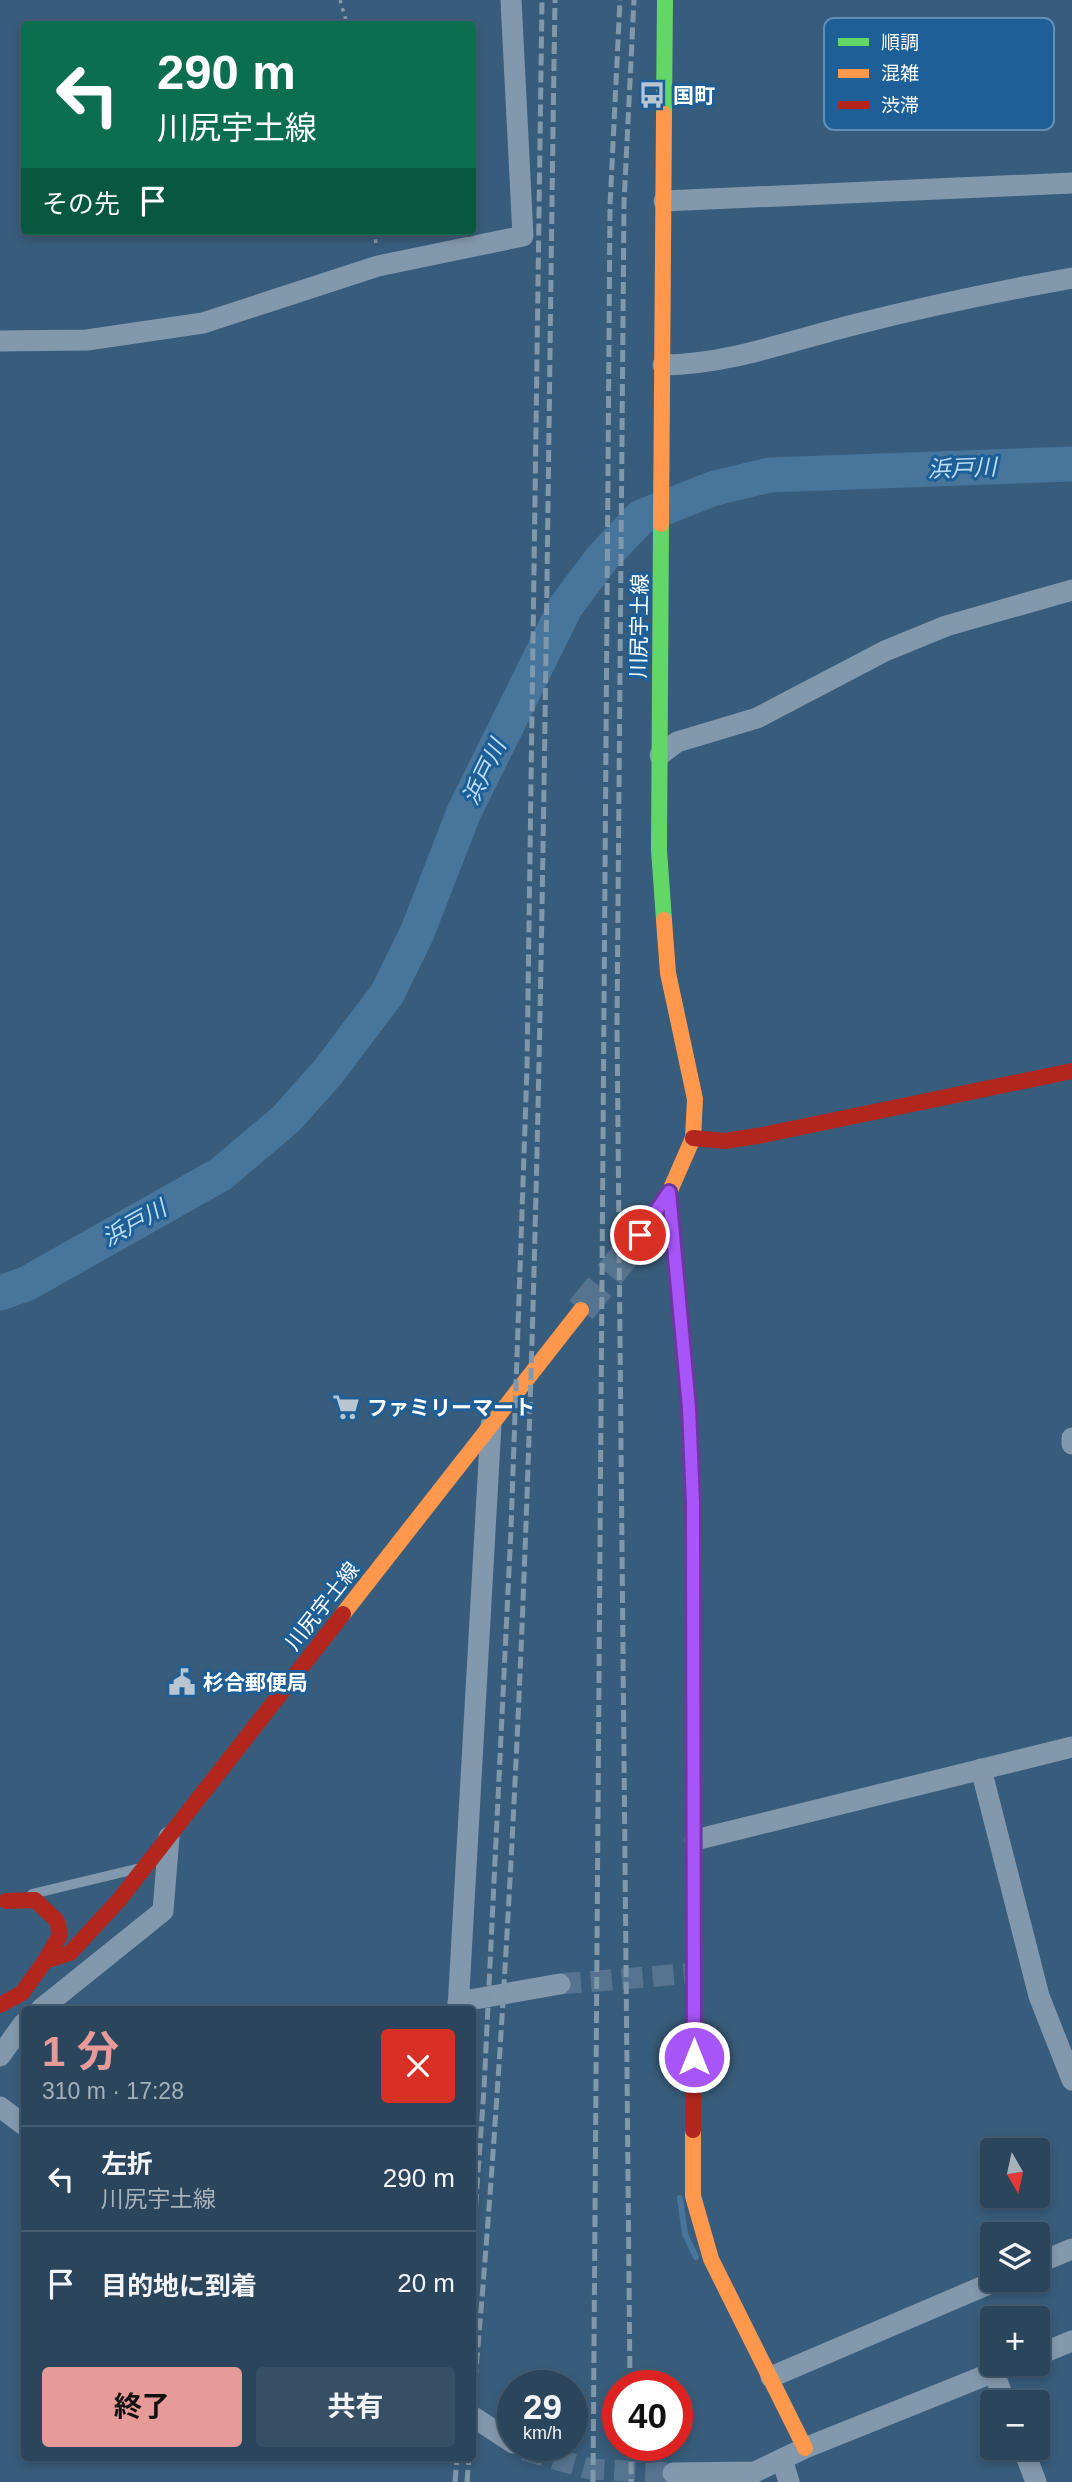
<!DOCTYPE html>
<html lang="ja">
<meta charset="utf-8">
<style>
:root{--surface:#2a455c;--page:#364f65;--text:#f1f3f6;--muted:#a5b1bb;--line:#465d72;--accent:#e69b98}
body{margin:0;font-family:Arial,"Noto Sans JP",sans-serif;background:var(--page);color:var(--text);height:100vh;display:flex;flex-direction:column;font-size:26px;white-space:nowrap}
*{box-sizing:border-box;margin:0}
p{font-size:23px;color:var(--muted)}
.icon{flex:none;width:38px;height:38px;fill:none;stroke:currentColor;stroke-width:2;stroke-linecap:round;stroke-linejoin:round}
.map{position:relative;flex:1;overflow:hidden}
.details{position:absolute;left:21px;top:2006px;width:455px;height:455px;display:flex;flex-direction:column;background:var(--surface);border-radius:7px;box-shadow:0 4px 10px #0003,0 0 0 2px var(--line)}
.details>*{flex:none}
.banner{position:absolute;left:21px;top:21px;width:455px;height:214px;border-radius:7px;box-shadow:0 4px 10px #0003,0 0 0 2px var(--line);background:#0b6e4f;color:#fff;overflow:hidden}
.needle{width:46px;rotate:171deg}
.controls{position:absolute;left:980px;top:2138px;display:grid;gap:14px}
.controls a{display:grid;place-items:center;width:70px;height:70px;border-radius:7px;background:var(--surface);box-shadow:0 4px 10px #0003,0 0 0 2px var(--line);font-size:35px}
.speed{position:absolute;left:497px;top:2370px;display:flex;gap:14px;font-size:35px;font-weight:700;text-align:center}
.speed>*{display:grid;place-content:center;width:91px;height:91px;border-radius:50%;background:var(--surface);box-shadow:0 4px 10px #0003,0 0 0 2px var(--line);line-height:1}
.speed small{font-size:18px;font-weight:400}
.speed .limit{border:10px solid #d22;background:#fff;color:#111}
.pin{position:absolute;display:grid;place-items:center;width:60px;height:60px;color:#fff;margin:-30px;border:4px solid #fff;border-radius:50%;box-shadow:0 2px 7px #0007}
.me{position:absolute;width:77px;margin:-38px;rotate:0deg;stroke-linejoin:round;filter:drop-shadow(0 0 5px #0008)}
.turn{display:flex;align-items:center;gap:24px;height:147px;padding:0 21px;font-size:32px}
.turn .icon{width:91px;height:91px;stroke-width:2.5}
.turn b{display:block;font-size:49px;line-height:60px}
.then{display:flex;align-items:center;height:66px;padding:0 21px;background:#0003;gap:14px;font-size:26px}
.round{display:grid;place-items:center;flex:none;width:74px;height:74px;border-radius:7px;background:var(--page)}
.summary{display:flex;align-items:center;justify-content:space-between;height:119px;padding:0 21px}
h1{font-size:42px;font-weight:700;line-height:52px;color:var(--accent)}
.action{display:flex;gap:14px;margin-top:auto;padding:14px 21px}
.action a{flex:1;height:80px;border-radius:7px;background:var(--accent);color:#111;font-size:28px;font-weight:700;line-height:80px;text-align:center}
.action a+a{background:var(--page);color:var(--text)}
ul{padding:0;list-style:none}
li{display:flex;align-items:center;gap:21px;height:105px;padding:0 21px;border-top:2px solid var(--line)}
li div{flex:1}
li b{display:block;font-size:26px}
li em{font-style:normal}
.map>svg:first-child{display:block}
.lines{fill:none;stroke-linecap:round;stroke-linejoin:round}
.stream{stroke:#48759b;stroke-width:6}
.river{stroke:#48759b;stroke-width:35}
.street-tunnel{stroke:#56748f;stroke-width:21;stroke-dasharray:21 10;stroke-linecap:butt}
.secondary-tunnel{stroke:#56748f;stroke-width:30;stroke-dasharray:30 15;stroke-linecap:butt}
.path{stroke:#8298ad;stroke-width:3.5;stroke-dasharray:3.5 5;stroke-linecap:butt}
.lane{stroke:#8298ad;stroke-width:10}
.street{stroke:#8298ad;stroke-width:21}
.fast{stroke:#63d668;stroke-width:16}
.slow{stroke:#ff974d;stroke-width:16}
.jam{stroke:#b3261e;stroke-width:16}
.rail{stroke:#8098ab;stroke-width:5;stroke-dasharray:12 5;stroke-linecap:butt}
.route-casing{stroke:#6d37a1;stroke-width:18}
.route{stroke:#a855f7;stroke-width:12}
.labels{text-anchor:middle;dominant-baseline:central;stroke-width:6;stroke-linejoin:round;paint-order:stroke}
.poi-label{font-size:21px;font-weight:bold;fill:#fff;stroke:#1d5f96;text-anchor:start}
.street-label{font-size:21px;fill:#fff;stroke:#1d5f96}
.water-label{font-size:23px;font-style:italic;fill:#bdddf6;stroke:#1d5f96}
.key{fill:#1d5f96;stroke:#618fb6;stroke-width:2}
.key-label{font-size:19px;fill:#fff}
</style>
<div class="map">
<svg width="1072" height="2482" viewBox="0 0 1072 2482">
<rect width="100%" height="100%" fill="#385c7b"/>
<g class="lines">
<polyline class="stream" points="680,2198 685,2234 696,2257"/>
<polyline class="river" points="0,1293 26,1284 221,1174 286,1119 328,1072 387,994 417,933 464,812 566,606 602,558 641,517 712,489 769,475 1072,464"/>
<g class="street-tunnel">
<polyline points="560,1984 694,1973"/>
<polyline points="524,2450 590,2469 673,2473"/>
</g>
<polyline class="secondary-tunnel" points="581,1310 641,1235"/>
<g class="path">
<polyline points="340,0 347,24"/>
<polyline points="375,231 376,246"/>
</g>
<polyline class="lane" points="32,1894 136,1869"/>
<g class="street">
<polyline points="664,201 1072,183"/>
<polyline points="0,341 87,340 203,323 378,266 523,236 511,0"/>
<path d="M663,365C731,364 792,340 857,324C928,306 1000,291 1072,278"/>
<polyline points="660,755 677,742 757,718 885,651 946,626 1072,590"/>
<polyline points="1072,1438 1072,1444"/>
<polyline points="981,1769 1039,1996 1072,2080"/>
<polyline points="695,1840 1072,1747"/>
<polyline points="458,2002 560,1984"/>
<polyline points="41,2009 163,1911 169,1837"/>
<polyline points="458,2009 491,1425"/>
<polyline points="0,2056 24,2023"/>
<polyline points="0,2107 24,2125"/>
<polyline points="1038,2263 1072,2249"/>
<polyline points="1038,2355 1072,2341"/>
<polyline points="994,2372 1005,2403"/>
<polyline points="771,2377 998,2280"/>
<polyline points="472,2416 513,2443"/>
<polyline points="1023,2448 1036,2482"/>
<polyline points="782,2459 789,2482"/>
<polyline points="673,2473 755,2472 805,2448 1014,2364"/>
</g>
<g class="fast">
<polyline points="664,114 665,0"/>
<polyline points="661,524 659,850 664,920"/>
</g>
<g class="slow">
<polyline points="661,524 664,114"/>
<polyline points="669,1193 689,1408 693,1503 693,1678"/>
<polyline points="641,1235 669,1193 693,1138 695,1099 668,973 664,920"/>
<polyline points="343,1614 581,1310"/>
<polyline points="693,2130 693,2196 711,2259 805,2448"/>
</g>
<g class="jam">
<polyline points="693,1138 725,1141 763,1135 1072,1071"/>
<polyline points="693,1678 693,2130"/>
<polyline points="6,1901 35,1900 57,1921 60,1935 45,1961"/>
<polyline points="0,2005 22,1993 45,1961 70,1953 119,1900 343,1614"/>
</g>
<g class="rail">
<polyline points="472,2257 484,2089 511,1529 527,1068 542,0"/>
<polyline points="630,2385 617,1025 624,203 634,0"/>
<path d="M472,2415C544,1613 542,805 555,0"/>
<polyline points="631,2445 631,2482"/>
<polyline points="455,2482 457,2457"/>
<polyline points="467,2482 469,2457"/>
<polyline points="593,2482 610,206 620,0"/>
</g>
</g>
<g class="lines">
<defs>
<polyline id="route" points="640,1235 669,1192 689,1408 693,1503 694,2057"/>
</defs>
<use href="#route" class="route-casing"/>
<use href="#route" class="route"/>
</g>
<defs>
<symbol id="bus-bare" viewBox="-9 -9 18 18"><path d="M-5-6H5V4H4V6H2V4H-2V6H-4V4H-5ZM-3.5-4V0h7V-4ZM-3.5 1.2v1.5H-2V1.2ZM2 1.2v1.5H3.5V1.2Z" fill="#b9c6d1" stroke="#1d5f96" stroke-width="2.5" paint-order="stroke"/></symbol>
<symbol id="supermarket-bare" viewBox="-9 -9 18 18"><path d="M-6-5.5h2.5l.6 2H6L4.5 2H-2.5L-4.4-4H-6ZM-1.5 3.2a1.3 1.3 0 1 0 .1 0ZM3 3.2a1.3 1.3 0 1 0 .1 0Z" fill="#b9c6d1" stroke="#1d5f96" stroke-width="2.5" paint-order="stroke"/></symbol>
<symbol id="civic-bare" viewBox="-9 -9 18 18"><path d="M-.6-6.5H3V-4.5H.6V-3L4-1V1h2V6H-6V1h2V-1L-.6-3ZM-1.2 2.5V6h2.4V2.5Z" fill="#b9c6d1" stroke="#1d5f96" stroke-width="2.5" paint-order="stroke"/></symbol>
</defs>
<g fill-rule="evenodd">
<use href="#bus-bare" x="633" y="76" width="38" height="38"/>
<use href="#supermarket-bare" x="327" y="1388" width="38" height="38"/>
<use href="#civic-bare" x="163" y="1663" width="38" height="38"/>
</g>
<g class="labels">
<g class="poi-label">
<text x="673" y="95">国町</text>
<text x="367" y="1407">ファミリーマート</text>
<text x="203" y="1682">杉合郵便局</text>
</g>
<g class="street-label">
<text transform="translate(639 626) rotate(-89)">川尻宇土線</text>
<text transform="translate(322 1606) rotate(-52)">川尻宇土線</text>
</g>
<g class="water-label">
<text transform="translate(962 468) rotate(-2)">浜戸川</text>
<text transform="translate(484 772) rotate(-64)">浜戸川</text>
<text transform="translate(134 1223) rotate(-29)">浜戸川</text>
</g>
</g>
<rect x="824" y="18" width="230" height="112" rx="10" class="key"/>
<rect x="838" y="38" width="31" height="8" fill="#63d668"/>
<rect x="838" y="69" width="31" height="9" fill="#ff974d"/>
<rect x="838" y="101" width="31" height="8" fill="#b3261e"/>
<g class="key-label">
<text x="881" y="49">順調</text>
<text x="881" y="80">混雑</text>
<text x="881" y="112">渋滞</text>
</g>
</svg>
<div class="controls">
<a><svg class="needle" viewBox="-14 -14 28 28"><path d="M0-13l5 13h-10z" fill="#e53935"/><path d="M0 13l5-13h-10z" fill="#a5b1bb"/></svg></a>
<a><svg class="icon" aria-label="layers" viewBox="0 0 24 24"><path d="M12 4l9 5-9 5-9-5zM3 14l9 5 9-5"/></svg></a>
<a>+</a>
<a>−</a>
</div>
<div class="speed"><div>29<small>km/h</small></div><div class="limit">40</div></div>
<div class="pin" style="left:640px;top:1235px;background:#d93025"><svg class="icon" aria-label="arrive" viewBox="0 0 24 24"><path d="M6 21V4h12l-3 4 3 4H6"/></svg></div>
<svg class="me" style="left:694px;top:2057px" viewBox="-20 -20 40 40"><circle r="17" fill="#a855f7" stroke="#fff" stroke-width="3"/><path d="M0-11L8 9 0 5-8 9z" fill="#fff"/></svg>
<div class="banner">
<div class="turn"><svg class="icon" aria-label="left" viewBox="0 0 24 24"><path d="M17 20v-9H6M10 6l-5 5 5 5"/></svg><div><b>290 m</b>川尻宇土線</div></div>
<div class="then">その先<svg class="icon" aria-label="arrive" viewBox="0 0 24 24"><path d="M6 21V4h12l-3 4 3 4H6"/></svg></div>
</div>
<section class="details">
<div class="summary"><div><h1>1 分</h1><p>310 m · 17:28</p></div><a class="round" style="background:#d93025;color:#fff"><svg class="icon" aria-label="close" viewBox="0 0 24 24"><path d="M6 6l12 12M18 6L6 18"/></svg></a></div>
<ul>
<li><svg class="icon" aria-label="left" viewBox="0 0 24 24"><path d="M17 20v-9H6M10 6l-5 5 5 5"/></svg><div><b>左折</b><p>川尻宇土線</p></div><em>290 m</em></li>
<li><svg class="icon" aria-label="arrive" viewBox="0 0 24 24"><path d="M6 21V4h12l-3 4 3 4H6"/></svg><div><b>目的地に到着</b></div><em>20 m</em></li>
</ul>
<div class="action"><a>終了</a><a>共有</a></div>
</section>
</div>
